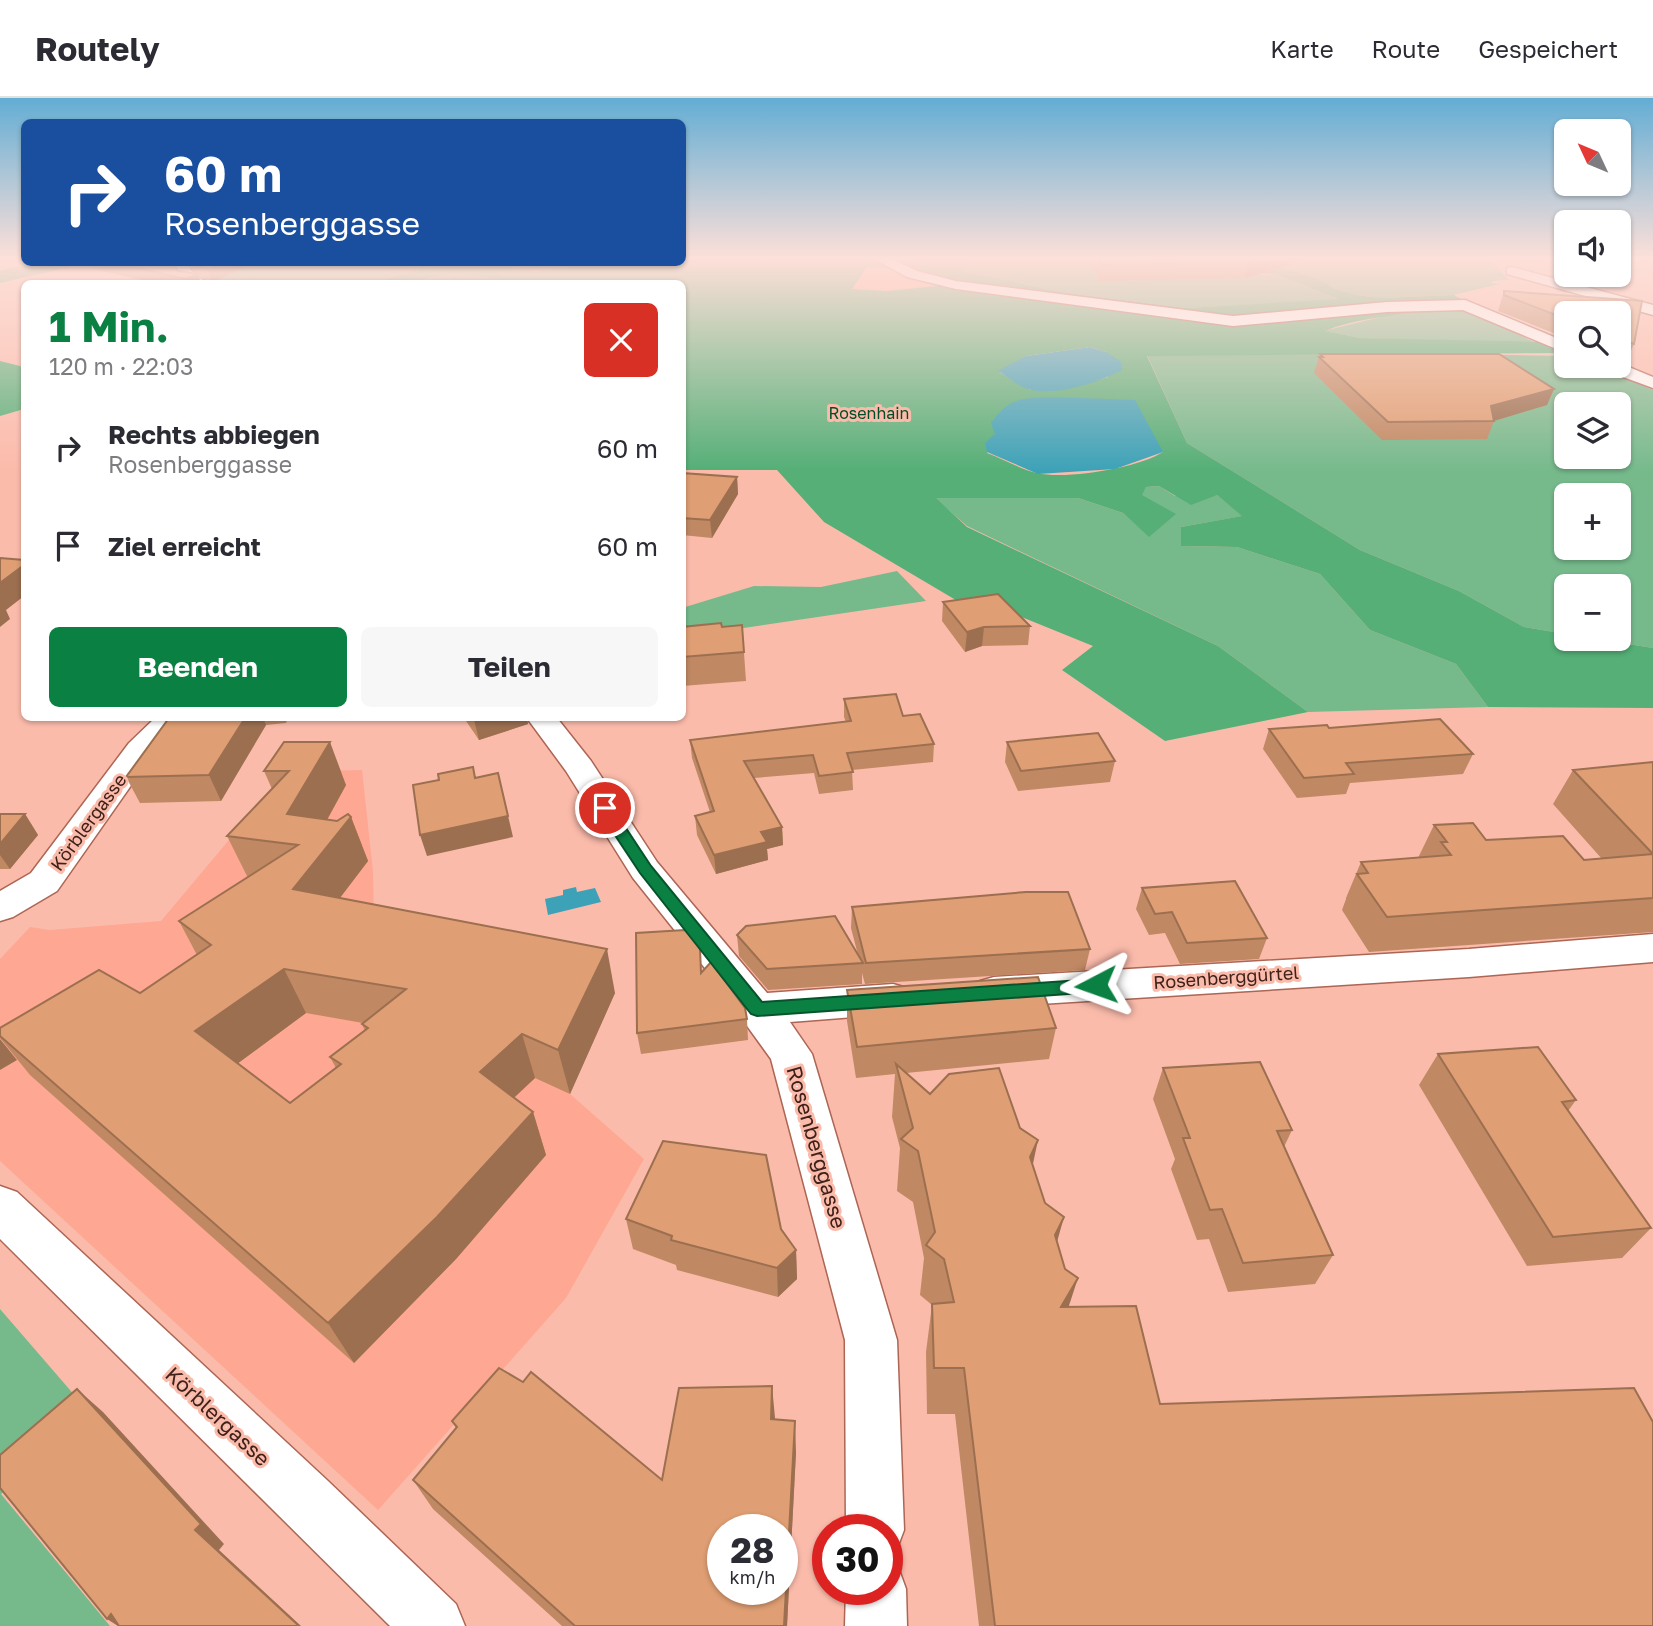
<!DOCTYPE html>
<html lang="de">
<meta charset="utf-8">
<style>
:root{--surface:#fff;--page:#f7f7f7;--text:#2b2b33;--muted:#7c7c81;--line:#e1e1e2;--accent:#0b8043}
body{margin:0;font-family:"Golos Text",sans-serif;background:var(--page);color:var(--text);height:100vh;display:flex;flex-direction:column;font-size:26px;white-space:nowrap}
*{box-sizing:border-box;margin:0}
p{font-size:23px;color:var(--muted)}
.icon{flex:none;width:38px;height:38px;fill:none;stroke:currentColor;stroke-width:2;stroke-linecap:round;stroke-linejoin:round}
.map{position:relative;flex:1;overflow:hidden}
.side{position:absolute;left:21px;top:182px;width:665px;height:441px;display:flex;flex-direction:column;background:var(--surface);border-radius:10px;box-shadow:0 2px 5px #0004}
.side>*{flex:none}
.banner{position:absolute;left:21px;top:21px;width:665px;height:147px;border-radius:10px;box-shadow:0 2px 5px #0004;background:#1a4fa0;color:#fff;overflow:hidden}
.needle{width:46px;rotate:314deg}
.controls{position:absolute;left:1554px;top:21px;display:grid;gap:14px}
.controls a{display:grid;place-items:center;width:77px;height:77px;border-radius:10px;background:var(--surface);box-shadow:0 2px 5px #0004;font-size:35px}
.speed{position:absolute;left:707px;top:1416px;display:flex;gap:14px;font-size:35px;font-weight:700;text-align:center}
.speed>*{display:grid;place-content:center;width:91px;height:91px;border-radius:50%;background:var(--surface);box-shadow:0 2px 5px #0004;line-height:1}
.speed small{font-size:18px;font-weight:400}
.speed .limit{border:10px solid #d22;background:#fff;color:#111}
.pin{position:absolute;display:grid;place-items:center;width:60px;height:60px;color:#fff;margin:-30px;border:4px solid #fff;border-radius:50%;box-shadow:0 2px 7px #0007}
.me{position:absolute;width:77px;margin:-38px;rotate:266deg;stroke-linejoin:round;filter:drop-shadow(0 0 5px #0008)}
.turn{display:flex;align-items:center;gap:24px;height:147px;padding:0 28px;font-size:32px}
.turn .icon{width:91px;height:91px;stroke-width:2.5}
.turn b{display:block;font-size:49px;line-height:60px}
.round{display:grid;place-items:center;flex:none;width:74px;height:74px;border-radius:10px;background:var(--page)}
.summary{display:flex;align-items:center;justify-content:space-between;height:119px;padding:0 28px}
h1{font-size:42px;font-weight:700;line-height:52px;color:var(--accent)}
.action{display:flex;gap:14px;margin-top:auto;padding:14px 28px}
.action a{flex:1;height:80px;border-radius:10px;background:var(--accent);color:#fff;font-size:28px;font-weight:700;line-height:80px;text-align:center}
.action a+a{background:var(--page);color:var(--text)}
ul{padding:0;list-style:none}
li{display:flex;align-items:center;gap:21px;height:98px;padding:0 28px}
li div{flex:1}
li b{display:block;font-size:26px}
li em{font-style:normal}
header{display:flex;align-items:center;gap:42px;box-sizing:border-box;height:98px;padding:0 35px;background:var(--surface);border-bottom:2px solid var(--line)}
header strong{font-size:33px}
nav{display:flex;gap:38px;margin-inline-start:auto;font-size:24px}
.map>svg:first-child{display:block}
.built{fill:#fea792}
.green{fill:#76ba8c;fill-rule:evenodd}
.forest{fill:#55af77;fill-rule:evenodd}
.water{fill:#3da2b7}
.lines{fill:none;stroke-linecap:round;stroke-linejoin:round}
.minor-casing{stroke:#ad6554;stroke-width:3}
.minor{fill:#fff;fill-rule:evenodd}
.wall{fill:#c08863;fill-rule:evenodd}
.shaded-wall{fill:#9c6f50}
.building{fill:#df9e73;stroke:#9c6f50;stroke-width:2;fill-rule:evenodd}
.route{fill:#0b8043;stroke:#07532c;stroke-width:2}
.labels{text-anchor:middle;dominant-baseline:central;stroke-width:6;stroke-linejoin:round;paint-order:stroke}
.far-park-label{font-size:16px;fill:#024c27;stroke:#fbbbab}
.street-label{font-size:18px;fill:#3f211a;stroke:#fbbbab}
.near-street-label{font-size:21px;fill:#3f211a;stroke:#fbbbab}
</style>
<header>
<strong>Routely</strong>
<nav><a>Karte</a><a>Route</a><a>Gespeichert</a></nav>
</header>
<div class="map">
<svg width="1653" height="1528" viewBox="0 0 1653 1528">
<rect width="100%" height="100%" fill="#fbbbab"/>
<g class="built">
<polygon points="867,169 900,171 948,187 887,193 851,191"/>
<polygon points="362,672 373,774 374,824 644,1061 566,1200 378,1412 0,1063 0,861 30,829 50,832 161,823 286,674"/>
</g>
<g class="green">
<polygon points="979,159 1212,159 1263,177 1278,177 1340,202 1186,210 1067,195 960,173"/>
<polygon points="1237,159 1487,159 1509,182 1492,183 1491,185 1500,186 1453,197 1381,200 1356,197 1333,190 1327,185 1299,174"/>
<polygon points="179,165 587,165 536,174 511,166 488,165 427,169 368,186 218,185 196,180"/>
<polygon points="455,175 509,183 507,186 409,186"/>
<polygon points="1442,210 1467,212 1536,245 1360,240 1323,233 1393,216"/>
<path d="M1453,256L1566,258V268H1594L1653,292V550L1597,541H1619V488H1566V536L1524,529L1459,493L1360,452L1187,345L1147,257ZM1566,306H1619V359H1566ZM1566,397H1619V450H1566Z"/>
<polygon points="1159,388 1175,398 1217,397 1243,418 1181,429 1181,448 1237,449 1320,476 1370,532 1456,566 1488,609 1308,614 1218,548 967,428 935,400 1078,400 1123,415 1149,438 1153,405 1141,397 1146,389"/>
<polygon points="897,473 926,503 683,539 682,510 754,488 821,489"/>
<polygon points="0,1211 89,1314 1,1396 110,1528 0,1528"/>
</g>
<g class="forest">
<path d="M683,159H979L961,173L1067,195L1186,210L1338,201L1278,177L1238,173L1237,159L1299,174L1327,185L1333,190L1356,197L1381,200L1454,197L1463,202C1419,219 1369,215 1325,233L1360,240L1544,244L1566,255L1147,258L1187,345L1360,452L1459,493L1524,529L1566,536V541H1597L1653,550V610L1488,609L1456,566L1370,532L1320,476L1237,449L1181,448V429L1242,418L1217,397L1191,407L1159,388L1146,389L1142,397L1176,416L1149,439L1123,415L1078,400H936L967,429L1218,548L1308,614L1165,643L1062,572L1093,548L992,507L971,511L824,424L777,372H683L682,186H507L508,183L455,175L409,185L368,186L427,169L488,165L511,167L536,174L587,165L682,164ZM867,169L900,171L947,187L887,193L852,191ZM1090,249L1106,254L1108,279L1066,291L1030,292L999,274L1026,258ZM995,336L1163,354C1138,370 1066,382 1037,375C1020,371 1003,361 987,355Z"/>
<polygon points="41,165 41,164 88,165 0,185 0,172"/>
<polygon points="0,263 24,269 24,311 0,318"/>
</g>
<g class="water">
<path d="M1090,249L1106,254L1121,264L1122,272C1096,285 1061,297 1031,292C1020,290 1008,279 998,273L1026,258Z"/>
<path d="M1050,299L1135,302L1163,354L1115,371L1038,376L987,354L985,345L995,336L991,325C1010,299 1020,301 1050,299Z"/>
<polygon points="576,789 577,794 595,790 601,804 548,817 545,801 563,797 563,792"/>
</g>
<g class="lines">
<defs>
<g id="minor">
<polygon points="871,159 888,159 917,173 956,183 1233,218 1387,204 1465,202 1566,244 1566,255 1463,212 1387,214 1233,228 956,191 907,179"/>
<polygon points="172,164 186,164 194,177 211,186 184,183"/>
<polygon points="1512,169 1653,207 1653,217 1507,176 1507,170"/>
<polygon points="1619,265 1653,279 1653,290 1604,272 1601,268 1619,268"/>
<polygon points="171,620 180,627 151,659 57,793 13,819 0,823 0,793 31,775 129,645 154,621"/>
<polygon points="527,620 557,620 591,663 657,764 767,895 893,886 907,890 913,901 907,912 893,916 790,924 812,956 897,1242 904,1432 896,1453 887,1456 887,1432 846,1432 845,1242 771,961 708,874 633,780 566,673"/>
<polygon points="1653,836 1653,864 1469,879 994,909 980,905 974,894 980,883 994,879 1469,851"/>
<polygon points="0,1088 17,1094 328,1383 456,1506 465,1528 390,1528 0,1141"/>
<polygon points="887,1465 898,1469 906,1491 907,1528 845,1528 846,1491 887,1491"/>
</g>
</defs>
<use href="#minor" class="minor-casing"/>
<use href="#minor" class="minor"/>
</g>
<g class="wall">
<polygon points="1086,159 1315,159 1245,180 1099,183"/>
<polygon points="88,164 173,164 178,173 198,176 196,175 188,164 258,164 212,184 198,176 201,186 158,186 90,170"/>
<polygon points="1504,193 1642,203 1634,246 1626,263 1619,260 1619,215 1566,215 1566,240 1498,213"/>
<polygon points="1320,256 1554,291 1547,307 1494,323 1487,341 1382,342 1314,275"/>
<polygon points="682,375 737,379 738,396 712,440 682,437"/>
<polygon points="943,504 1030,528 1028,547 982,548 965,554 942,523"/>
<polygon points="742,527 746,583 682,588 682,529 722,529"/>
<polygon points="844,601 903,618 934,646 933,664 852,672 853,692 819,696 814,675 754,680 782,729 783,747 767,751 768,762 716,776 697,737 695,718 710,714 692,660 690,642 846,624 844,619"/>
<polygon points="169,620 288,620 286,625 266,627 221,703 140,705 126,679"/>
<polygon points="464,620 527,620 528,626 479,642"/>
<polygon points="1329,630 1473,656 1463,676 1350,685 1346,696 1297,700 1263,651 1269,631"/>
<path d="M284,644L346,687L327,722L337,723L351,719L368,763L340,800L615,895L570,996L535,980L514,1000L533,1014L546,1057L456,1161L354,1265L30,977L0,940V930L140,895L197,857L179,823L248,780L227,738L272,691L264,673ZM306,915L363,925L362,926L365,933L330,959L336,970L290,1005L238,965Z"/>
<polygon points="1007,644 1115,663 1110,684 1018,693 1005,664"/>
<polygon points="1653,664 1653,834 1369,854 1342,812 1346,801 1346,800 1361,764 1418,760 1434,727 1486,742 1584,762 1602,761 1553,706 1573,672"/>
<polygon points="0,716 25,716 38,737 10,771 0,771"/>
<polygon points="1142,790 1267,840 1259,861 1180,866 1165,835 1149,837 1136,811"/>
<polygon points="852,809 1090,851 1085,872 865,886 862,875 862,886 768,892 739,858 737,837 858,857 851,830"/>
<polygon points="702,873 747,921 748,942 641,956 637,935"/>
<polygon points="847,892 1056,930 1049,961 906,975 930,996 1033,1068 1057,1143 1069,1208 1160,1306 1653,1528 979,1528 955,1316 927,1316 926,1254 932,1207 920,1197 924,1160 913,1104 897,1093 900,1050 892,1019 895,976 856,980 847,923"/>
<polygon points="1438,956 1576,1002 1568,1013 1651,1130 1622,1160 1527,1168 1419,987"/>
<polygon points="1163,970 1292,1032 1284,1049 1333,1157 1315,1186 1228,1194 1209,1141 1197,1142 1171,1071 1175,1061 1153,1001"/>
<polygon points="626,1121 796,1152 797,1181 778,1199 677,1172 676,1167 633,1151"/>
<polygon points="775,1322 796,1354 787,1528 562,1528 433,1411 413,1382 456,1330 452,1323 662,1382"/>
</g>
<g class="shaded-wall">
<polygon points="1266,159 1315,159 1245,180 1248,164"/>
<polygon points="227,164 258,164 212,184 208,172"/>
<polygon points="198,176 201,186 187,186 186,181"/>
<polygon points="1554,291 1547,307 1490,324 1491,308"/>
<polygon points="737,379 738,396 712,440 710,422"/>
<polygon points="24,467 24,498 6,512 10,521 0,529 0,485"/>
<polygon points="984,529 982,548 965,554 967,534"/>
<polygon points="245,620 263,620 266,627 221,703 209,677"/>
<polygon points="482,620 527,620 528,626 479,642 474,622"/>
<polygon points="330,644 346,687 306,760 287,716"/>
<polygon points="498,675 513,739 427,758 420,737"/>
<polygon points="25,716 38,737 10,771 0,757 0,746"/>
<polygon points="351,719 368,763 313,835 293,791"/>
<polygon points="782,729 783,747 767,751 768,762 716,776 714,757 761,734"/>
<polygon points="607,851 615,895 570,996 558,952"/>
<polygon points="284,871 306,915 222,977 195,933"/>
<polygon points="522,936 535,980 495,1017 480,974"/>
<polygon points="0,941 17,962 0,972"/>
<polygon points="533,1014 546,1057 456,1161 354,1265 328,1225"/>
<polygon points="1038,1042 1027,1094 1030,1059"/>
<polygon points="1064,1119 1050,1169 1055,1137"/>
<polygon points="796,1152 797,1181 778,1199 777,1170"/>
<polygon points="1078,1180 1062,1229 1061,1209"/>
<polygon points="772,1288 775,1320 774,1352 771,1321"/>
<polygon points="77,1291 103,1314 224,1446 219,1452 301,1528 299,1528 195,1432"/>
<polygon points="795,1323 796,1354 787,1528 784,1528"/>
<polygon points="111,1516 129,1528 118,1528 107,1521"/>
</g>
<g class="building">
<polygon points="1097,159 1266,159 1248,164 1102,167"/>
<polygon points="111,164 173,164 178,173 198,176 186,181"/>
<polygon points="193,164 227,164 208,172"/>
<polygon points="1504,193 1642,203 1634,246 1619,241 1619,215 1566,215 1566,221 1504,197"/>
<polygon points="1320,256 1499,256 1554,291 1491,308 1494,323 1388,324 1319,259 1323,259"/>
<polygon points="682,375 737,379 710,422 682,420"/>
<polygon points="0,460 24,462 24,467 0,485"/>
<polygon points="998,496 1030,528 984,529 967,534 943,504"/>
<polygon points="721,525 722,529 742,527 744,554 682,559 682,529"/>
<polygon points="896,596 903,618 920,616 934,646 847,655 853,674 819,678 813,657 744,663 782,729 761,734 767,744 714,757 695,718 714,713 690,642 851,623 844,601"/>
<polygon points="169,620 245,620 209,677 126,679"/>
<polygon points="1440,621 1473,656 1346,665 1354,676 1304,680 1269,631 1327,627 1329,630"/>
<polygon points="1098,635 1115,663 1021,673 1007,644"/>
<path d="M284,644H330L287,716L337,723L348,716L351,719L293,791L607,851L558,952L522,936L480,974L533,1014L437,1119L328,1225L0,938V930L99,872L140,895L211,847L179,823L298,747L227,738L289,673H264ZM284,871L406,891L362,926L368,930L330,959L341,966L290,1005L195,933Z"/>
<polygon points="1653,664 1653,756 1573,672"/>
<polygon points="473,669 475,680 498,675 508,718 420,737 413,687 439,682 438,676"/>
<polygon points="0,716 25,716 0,746"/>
<polygon points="1473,725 1486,742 1563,738 1584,762 1653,756 1653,800 1387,819 1357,776 1368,775 1361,764 1451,757 1441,744 1447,744 1434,727"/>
<polygon points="1235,783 1267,840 1187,845 1172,814 1155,816 1142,790"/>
<polygon points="1026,794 1068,794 1090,851 866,865 852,809"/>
<polygon points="835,818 863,865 767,871 737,837 746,828"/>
<polygon points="685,832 700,850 701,875 711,864 745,910 747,921 637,935 636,835"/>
<polygon points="1038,879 1056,930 857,949 847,892"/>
<polygon points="1538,949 1576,1002 1562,1004 1651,1130 1553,1139 1438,956"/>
<polygon points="1260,964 1292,1032 1277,1033 1333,1157 1243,1165 1222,1111 1210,1112 1183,1040 1190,1040 1163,970"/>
<polygon points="896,966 930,996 949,976 999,970 1020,1030 1038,1042 1030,1059 1045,1105 1064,1119 1055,1137 1065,1171 1078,1180 1061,1209 1136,1208 1160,1306 1634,1290 1653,1324 1653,1528 995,1528 964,1270 934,1270 932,1206 954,1204 944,1161 926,1147 935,1134 918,1053 901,1041 913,1030"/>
<polygon points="663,1043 766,1057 781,1131 796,1152 777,1170 671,1142 672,1138 626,1121"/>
<path d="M499,1270L523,1284L531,1274L662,1382L679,1290L772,1288L771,1321L795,1323L784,1528H575L413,1382L457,1329L452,1323ZM723,1432H782V1491H723Z"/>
<polygon points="77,1291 201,1426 195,1432 299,1528 119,1528 111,1516 107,1521 0,1390 0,1357"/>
</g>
<linearGradient id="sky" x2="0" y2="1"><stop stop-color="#63add4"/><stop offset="0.43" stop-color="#fde0d9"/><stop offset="1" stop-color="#fde0d9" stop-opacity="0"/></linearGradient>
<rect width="1653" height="373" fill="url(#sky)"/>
<polygon class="route" points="605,705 610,706 651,768 762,904 1096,881 1103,882 1105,887 1103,892 1096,894 757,918 751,916 640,775 597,710"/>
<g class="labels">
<g class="far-park-label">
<text x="869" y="315">Rosenhain</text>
</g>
<g class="street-label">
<text transform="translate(88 724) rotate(-54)">Körblergasse</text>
<text transform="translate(1226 879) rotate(-4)">Rosenberggürtel</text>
</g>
<g class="near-street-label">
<text transform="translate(817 1049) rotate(74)">Rosenberggasse</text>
<text transform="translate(218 1318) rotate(43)">Körblergasse</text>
</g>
</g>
</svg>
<div class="controls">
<a><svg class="needle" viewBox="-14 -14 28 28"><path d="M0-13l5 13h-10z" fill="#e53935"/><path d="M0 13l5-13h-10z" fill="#7c7c81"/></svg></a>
<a><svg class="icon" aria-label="sound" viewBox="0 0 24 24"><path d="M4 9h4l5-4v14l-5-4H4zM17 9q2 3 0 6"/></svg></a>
<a><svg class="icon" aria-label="search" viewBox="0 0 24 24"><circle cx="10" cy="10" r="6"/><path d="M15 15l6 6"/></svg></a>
<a><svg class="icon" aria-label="layers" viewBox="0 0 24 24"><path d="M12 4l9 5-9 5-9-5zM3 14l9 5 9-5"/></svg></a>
<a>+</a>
<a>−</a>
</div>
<div class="speed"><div>28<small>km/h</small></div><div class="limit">30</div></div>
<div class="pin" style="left:605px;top:710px;background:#d93025"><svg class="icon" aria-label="arrive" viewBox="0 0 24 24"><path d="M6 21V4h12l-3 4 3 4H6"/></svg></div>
<svg class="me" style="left:1096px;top:887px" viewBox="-20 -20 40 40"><path d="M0-17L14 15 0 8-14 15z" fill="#0b8043" stroke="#fff" stroke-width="4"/></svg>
<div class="banner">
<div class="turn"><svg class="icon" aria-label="right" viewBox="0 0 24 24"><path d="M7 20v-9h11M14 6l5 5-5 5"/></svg><div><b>60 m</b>Rosenberggasse</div></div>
</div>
<section class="side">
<div class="summary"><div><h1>1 Min.</h1><p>120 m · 22:03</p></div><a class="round" style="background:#d93025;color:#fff"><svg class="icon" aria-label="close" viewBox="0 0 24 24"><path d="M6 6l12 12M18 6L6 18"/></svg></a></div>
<ul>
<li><svg class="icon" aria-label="right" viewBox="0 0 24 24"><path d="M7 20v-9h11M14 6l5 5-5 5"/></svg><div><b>Rechts abbiegen</b><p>Rosenberggasse</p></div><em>60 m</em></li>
<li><svg class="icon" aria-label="arrive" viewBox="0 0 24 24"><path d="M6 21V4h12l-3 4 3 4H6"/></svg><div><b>Ziel erreicht</b></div><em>60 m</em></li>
</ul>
<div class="action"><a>Beenden</a><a>Teilen</a></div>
</section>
</div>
